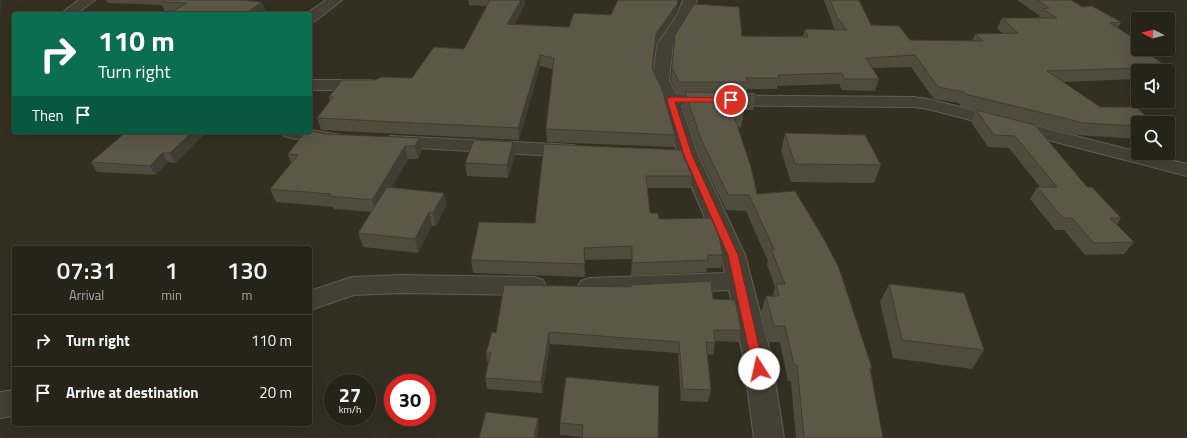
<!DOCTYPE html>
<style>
:root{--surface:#262319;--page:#322f26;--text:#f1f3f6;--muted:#a4a4a2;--line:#424038}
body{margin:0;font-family:"Titillium Web",sans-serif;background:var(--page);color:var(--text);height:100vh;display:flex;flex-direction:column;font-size:15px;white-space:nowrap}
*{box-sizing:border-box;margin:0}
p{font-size:13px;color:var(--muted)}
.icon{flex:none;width:22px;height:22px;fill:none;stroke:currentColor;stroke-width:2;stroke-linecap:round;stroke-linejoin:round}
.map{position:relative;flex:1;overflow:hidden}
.panel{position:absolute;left:12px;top:246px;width:300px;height:180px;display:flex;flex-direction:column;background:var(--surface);border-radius:4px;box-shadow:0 4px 16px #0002,0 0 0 1px var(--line)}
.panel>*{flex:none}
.top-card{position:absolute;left:12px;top:12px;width:300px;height:122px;border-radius:4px;box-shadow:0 4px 16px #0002,0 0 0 1px var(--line);background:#0b6e4f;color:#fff;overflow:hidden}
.needle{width:26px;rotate:276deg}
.tools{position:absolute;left:1131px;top:12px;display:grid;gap:8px}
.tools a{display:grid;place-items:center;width:44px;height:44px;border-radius:4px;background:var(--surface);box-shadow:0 4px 16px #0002,0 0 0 1px var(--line);font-size:20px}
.speed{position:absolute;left:324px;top:374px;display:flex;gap:8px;font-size:20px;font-weight:700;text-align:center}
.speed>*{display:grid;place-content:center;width:52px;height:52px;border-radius:50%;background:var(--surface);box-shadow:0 4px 16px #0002,0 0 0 1px var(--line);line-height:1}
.speed small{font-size:10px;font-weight:400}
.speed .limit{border:6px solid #d22;background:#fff;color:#111}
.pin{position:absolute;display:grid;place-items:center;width:34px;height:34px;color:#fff;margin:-17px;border:2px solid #fff;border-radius:50%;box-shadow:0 1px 4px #0007}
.me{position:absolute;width:44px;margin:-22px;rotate:350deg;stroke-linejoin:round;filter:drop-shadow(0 0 3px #0008)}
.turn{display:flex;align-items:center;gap:14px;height:84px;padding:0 20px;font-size:18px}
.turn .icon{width:52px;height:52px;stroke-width:2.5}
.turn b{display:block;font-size:28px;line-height:34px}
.then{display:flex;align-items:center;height:38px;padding:0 20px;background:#0003;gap:8px;font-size:15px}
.eta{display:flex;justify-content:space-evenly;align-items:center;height:68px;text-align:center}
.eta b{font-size:24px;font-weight:600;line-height:28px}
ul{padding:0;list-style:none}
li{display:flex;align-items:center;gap:12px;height:52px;padding:0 20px;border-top:1px solid var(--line)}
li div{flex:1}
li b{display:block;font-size:15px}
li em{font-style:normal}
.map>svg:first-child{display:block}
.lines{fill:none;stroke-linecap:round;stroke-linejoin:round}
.minor-casing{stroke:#625e51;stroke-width:2}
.minor{fill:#444034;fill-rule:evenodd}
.wall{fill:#4f4b3d}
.shaded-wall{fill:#403d32}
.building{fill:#5c5747;stroke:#403d32}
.route{fill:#d93025;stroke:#8d1f18}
</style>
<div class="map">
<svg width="1187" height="438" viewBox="0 0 1187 438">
<rect width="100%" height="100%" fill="#332f21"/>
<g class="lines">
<defs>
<g id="minor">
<polygon points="79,0 95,0 76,14 60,14"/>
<polygon points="326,0 342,0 315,21 310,22 310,14 306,14"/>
<polygon points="683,0 697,0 691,15 673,45 669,80 677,95 913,97 928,99 1187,164 1187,176 928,109 913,107 681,105 698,155 745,255 771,355 784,438 754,438 743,355 729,290 590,296 581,293 578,287 581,281 590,278 725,273 721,255 678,155 662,100 653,80 657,45 677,15"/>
<polygon points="310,80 369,80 375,81 377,85 375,89 369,90 310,90"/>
<polygon points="310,130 340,135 342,139 340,143 333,145 291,138 284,136 282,132 310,132"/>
<polygon points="391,136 573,145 580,147 583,151 580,155 573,157 384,146 382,142 384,138"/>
<polygon points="401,275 534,277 543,280 546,286 543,292 534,295 401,293 354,295 310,310 310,291 352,277"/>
<polygon points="14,390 14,416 0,418 0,392"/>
</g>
</defs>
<use href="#minor" class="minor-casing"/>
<use href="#minor" class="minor"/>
</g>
<g class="wall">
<polygon points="106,0 240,0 266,12 263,14 168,14 171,12 165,12 162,5 108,3"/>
<polygon points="468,0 525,0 525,4 514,25 569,27 611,15 676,14 656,45 653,69 675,135 674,147 547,142 546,129 553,69 540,66 519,140 321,130 317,118 330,101 329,97 374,80 412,78 464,49 487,6 469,5"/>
<polygon points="824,0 859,0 871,25 910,40 972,41 975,34 1002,33 997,28 1002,18 1038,18 1040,16 1017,0 1071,0 1082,7 1121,22 1118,28 1138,41 1138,49 1168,67 1165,71 1138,71 1138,79 1062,82 1100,107 1138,123 1138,139 1077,135 960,106 959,103 934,99 911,67 872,68 879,79 875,91 842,90 839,84 777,86 777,89 747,89 747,93 756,95 753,110 743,110 744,112 741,127 738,127 757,194 872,368 870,372 883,438 796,438 791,381 788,381 780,342 769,342 761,312 766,296 773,296 775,287 767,265 768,261 746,211 726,210 699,154 683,107 684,94 678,94 671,80 672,68 742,36 803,36 805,29 835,30 834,28"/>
<polygon points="976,110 1035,125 1087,187 1121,218 1117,224 1134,242 1124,254 1085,255 1064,230 1055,230 1030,199 1037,187 1040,187 1009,148 988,147 971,122"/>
<polygon points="785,133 881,165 874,183 791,182 781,151"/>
<polygon points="204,134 175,163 168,162 155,175 97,172 91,162"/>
<polygon points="419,138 422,151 418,159 408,159 391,188 444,193 446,206 436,226 432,226 418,253 363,247 358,233 371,212 334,209 333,207 276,202 270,189 291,163 288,154"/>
<polygon points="513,142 515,155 508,178 467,176 465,163"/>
<polygon points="544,144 692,176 691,188 647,188 650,213 723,255 721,268 707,268 706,272 631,276 632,259 584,260 585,277 473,273 471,260 535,223"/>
<polygon points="889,284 984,350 972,369 893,358 880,302"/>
<polygon points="713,299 741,330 739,342 715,341 713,355 707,354 711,390 708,402 681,401 678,353 550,344 542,393 487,389 485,378 488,365 486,353 496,333"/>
<polygon points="566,377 658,438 582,437 560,435 560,423"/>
</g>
<g class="shaded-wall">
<polygon points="0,0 1,0 0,18"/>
<polygon points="521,0 525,0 525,4 508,35 507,24"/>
<polygon points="678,0 679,0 676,14 656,45 652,80 656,34"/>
<polygon points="262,2 266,12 263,14 245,14"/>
<polygon points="540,55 540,66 519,140 518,128"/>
<polygon points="192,132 203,132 204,134 175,163 170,153"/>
<polygon points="419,138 422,151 418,159 415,146"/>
<polygon points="513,142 515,155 508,178 507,165"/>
<polygon points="405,146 408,159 376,213 372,200"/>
<polygon points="162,153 168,162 155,175 150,166"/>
<polygon points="444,193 446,206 436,226 433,213"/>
<polygon points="429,212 432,226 418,253 415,239"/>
<polygon points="549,332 550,344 542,393 541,382"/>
<polygon points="538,418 539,430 537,438 534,438"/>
</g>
<g class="building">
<polygon points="164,0 240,0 262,2 245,14 168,14 187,3 161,2"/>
<polygon points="490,0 521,0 507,24 569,27 574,13 611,15 618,0 678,0 677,4 656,34 652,68 662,89 675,135 546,129 554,58 540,55 518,128 317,118 333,97 329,97 342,80 374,80 382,77 412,78 434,47 464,49"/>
<polygon points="830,0 859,0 871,25 899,26 910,40 983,41 975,34 1018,33 1002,18 1057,18 1043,9 1049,8 1037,0 1071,0 1082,7 1092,6 1121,22 1110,23 1138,41 1138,44 1134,44 1138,47 1138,49 1141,49 1168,67 1047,71 1100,107 1136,107 1154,123 1138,123 1138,126 1084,123 965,94 964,92 938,87 915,55 866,58 879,79 845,79 842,73 778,75 779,78 746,78 748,82 679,82 672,68 675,35 694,4 739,7 742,36 808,37 805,29 847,30 837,17"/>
<polygon points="685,92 754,93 756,95 737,96 744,112 733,113 751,167 757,194 795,191 825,241 839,268 872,368 870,368 883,438 804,438 797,365 794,365 785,326 774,326 766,296 779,296 776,284 785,284 771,249 774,249 749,195 728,195 701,139"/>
<polygon points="976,110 1035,125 1087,187 1092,187 1121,218 1110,218 1134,242 1094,243 1072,218 1063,218 1037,187 1057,187 1015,136 994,135"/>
<polygon points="310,131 325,134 419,138 415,146 405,146 372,200 329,196 331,194 270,189 298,155 288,154 305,132 310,132"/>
<polygon points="126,132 192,132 170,153 162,153 150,166 91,162"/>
<polygon points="785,133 865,135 881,165 795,164"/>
<polygon points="474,140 513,142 507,165 465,163"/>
<polygon points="544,144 681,150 692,176 646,176 650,213 658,213 659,219 711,218 719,236 723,255 708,255 708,260 632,263 632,246 584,248 585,264 471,260 479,222 535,223"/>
<polygon points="387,187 444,193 433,213 429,212 415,239 358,233"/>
<polygon points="711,281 713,299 735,300 741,330 714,330 715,343 706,342 711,390 683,389 679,342 549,332 541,382 485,378 491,353 486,353 492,332 496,333 504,285 631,287 631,285"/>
<polygon points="889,284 964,293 984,350 902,340"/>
<polygon points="566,377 659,386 658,438 582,438 583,425 560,423"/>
<polygon points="486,412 538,418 534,438 479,438"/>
</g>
<polygon class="route" points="670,97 731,98 735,100 731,102 675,102 692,155 738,255 764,369 763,372 759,373 755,372 753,369 728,255 684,155 667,100"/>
</svg>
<div class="tools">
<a><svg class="needle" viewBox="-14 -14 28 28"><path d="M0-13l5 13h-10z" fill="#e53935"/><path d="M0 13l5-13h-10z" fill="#a4a4a2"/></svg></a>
<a><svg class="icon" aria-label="sound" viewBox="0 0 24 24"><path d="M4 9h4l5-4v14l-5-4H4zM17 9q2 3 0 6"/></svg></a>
<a><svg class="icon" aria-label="search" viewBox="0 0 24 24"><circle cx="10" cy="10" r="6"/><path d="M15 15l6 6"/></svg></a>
</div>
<div class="speed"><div>27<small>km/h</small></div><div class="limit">30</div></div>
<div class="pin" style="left:731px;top:100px;background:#d93025"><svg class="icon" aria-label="arrive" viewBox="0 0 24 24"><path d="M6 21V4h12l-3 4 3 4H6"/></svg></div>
<svg class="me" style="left:759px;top:369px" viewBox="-20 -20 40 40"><circle r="19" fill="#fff"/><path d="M0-13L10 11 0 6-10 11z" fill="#d93025"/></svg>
<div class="top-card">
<div class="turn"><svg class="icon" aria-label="right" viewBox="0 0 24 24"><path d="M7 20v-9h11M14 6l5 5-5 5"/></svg><div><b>110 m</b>Turn right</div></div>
<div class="then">Then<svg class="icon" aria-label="arrive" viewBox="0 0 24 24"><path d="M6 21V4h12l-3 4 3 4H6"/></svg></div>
</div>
<section class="panel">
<div class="eta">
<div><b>07:31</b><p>Arrival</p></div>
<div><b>1</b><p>min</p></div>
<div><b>130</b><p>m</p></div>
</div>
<ul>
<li><svg class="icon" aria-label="right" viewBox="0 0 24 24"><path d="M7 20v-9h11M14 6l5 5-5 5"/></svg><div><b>Turn right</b></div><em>110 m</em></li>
<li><svg class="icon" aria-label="arrive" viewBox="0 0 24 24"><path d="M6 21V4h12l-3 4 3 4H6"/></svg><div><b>Arrive at destination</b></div><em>20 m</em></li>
</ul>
</section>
</div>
